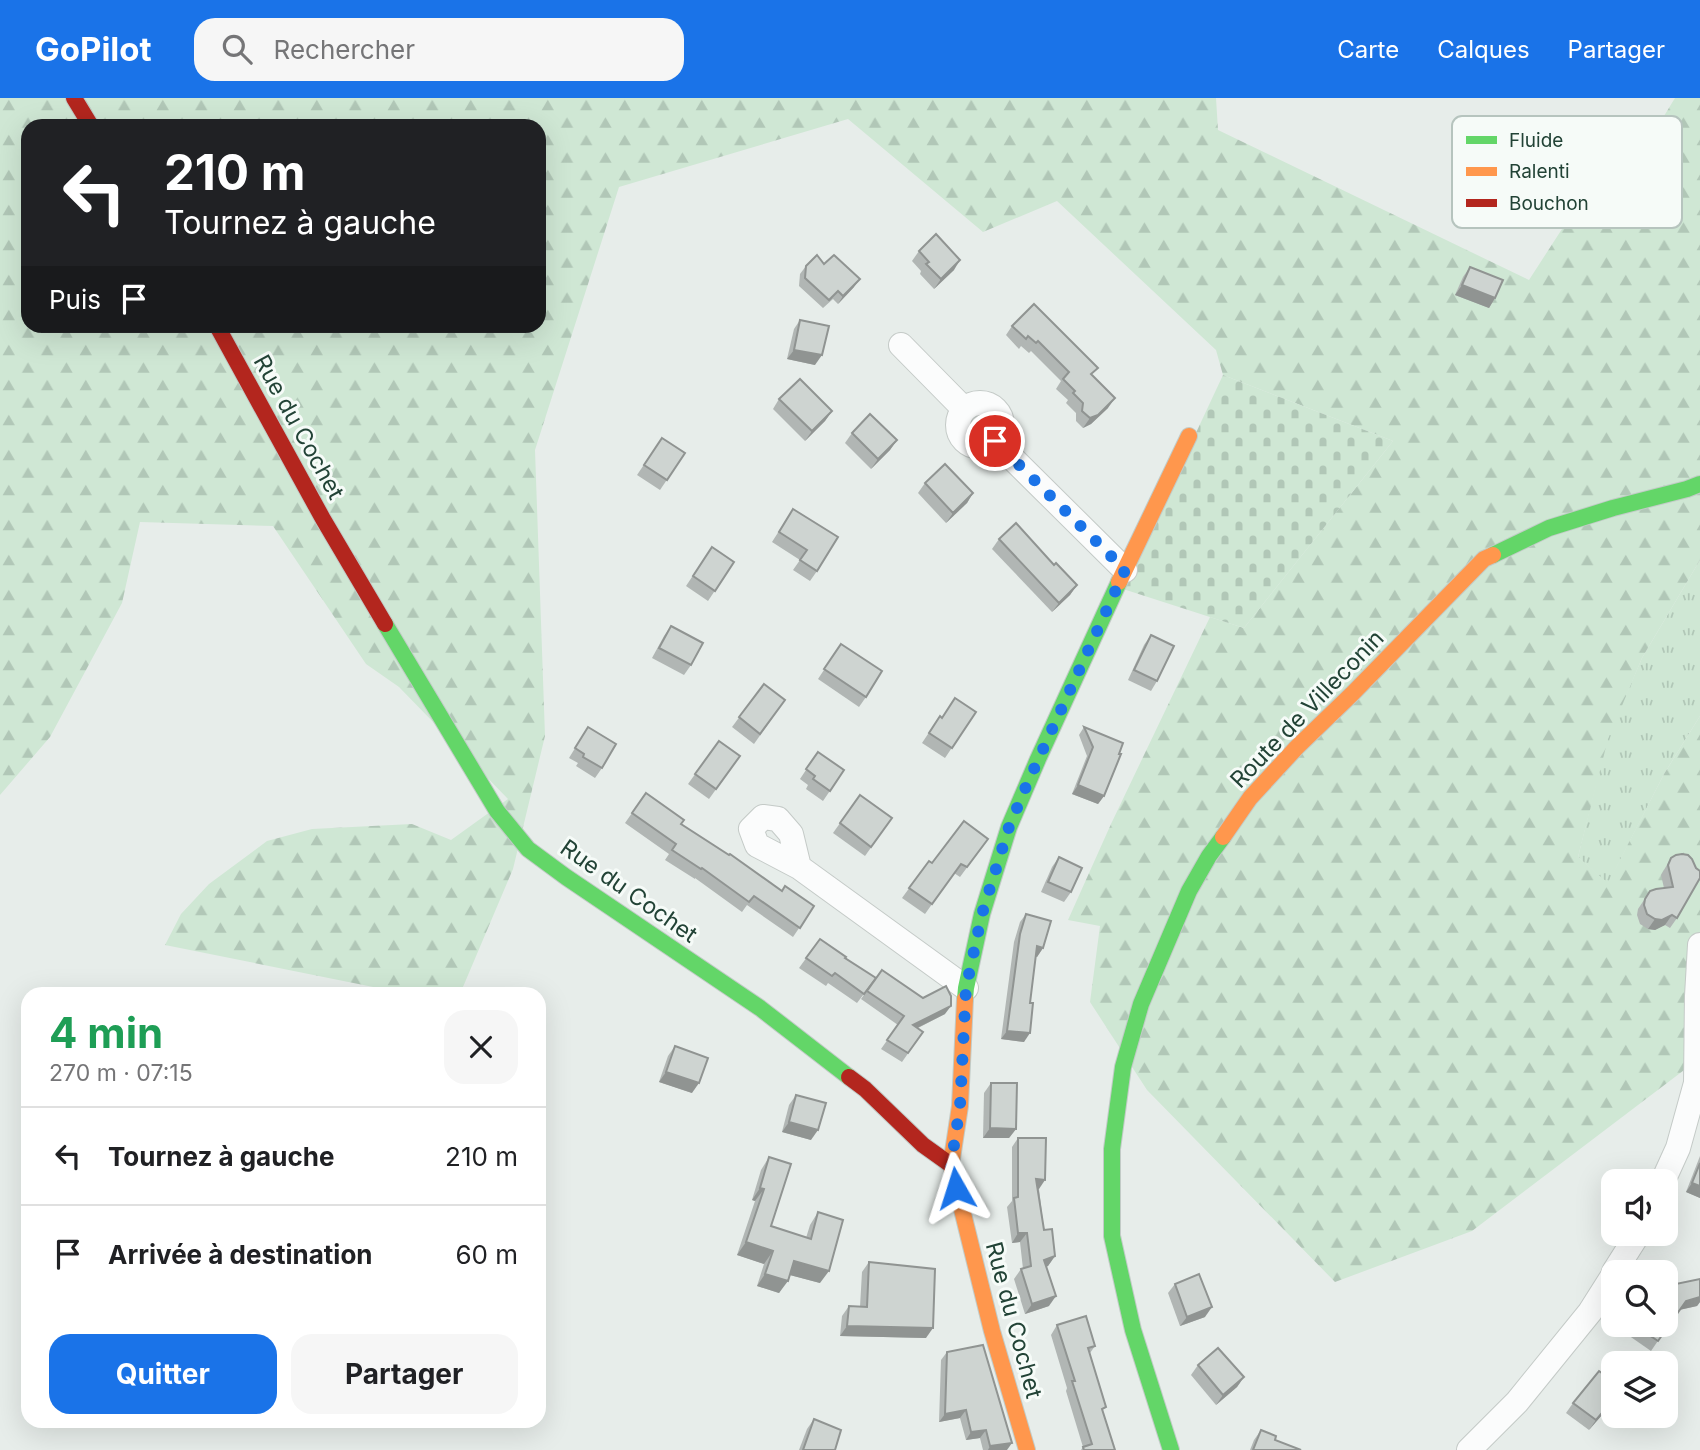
<!DOCTYPE html>
<html lang="fr">
<meta charset="utf-8">
<style>
:root{--surface:#fff;--page:#f6f6f6;--text:#202124;--muted:#757577;--line:#e0e0e0;--accent:#1a73e8}
body{margin:0;font-family:Inter,sans-serif;background:var(--page);color:var(--text);height:100vh;display:flex;flex-direction:column;font-size:26px;white-space:nowrap}
*{box-sizing:border-box;margin:0}
p{font-size:23px;color:var(--muted)}
.icon{flex:none;width:38px;height:38px;fill:none;stroke:currentColor;stroke-width:2;stroke-linecap:round;stroke-linejoin:round}
.map{position:relative;flex:1;overflow:hidden}
.panel{position:absolute;left:21px;top:889px;width:525px;height:441px;display:flex;flex-direction:column;background:var(--surface);border-radius:21px;box-shadow:0 7px 28px #0002}
.panel>*{flex:none}
.top-card{position:absolute;left:21px;top:21px;width:525px;height:214px;border-radius:21px;box-shadow:0 7px 28px #0002;background:#202124;color:#fff;overflow:hidden}
.controls{position:absolute;left:1601px;top:1071px;display:grid;gap:14px}
.controls a{display:grid;place-items:center;width:77px;height:77px;border-radius:14px;background:var(--surface);box-shadow:0 7px 28px #0002;font-size:35px}
.pin{position:absolute;display:grid;place-items:center;width:60px;height:60px;color:#fff;margin:-30px;border:4px solid #fff;border-radius:50%;box-shadow:0 2px 7px #0007}
.me{position:absolute;width:77px;margin:-38px;rotate:354deg;stroke-linejoin:round;filter:drop-shadow(0 0 5px #0008)}
.turn{display:flex;align-items:center;gap:24px;height:147px;padding:0 28px;font-size:32px}
.turn .icon{width:91px;height:91px;stroke-width:2.5}
.turn b{display:block;font-size:49px;line-height:60px}
.then{display:flex;align-items:center;height:66px;padding:0 28px;background:#0003;gap:14px;font-size:26px}
.round{display:grid;place-items:center;flex:none;width:74px;height:74px;border-radius:21px;background:var(--page)}
.headline{display:flex;align-items:center;justify-content:space-between;height:119px;padding:0 28px}
h1{font-size:42px;font-weight:700;line-height:52px;color:#1e9e55}
.cta{display:flex;gap:14px;margin-top:auto;padding:14px 28px}
.cta a{flex:1;height:80px;border-radius:21px;background:var(--accent);color:#fff;font-size:28px;font-weight:700;line-height:80px;text-align:center}
.cta a+a{background:var(--page);color:var(--text)}
ul{padding:0;list-style:none}
li{display:flex;align-items:center;gap:21px;height:98px;padding:0 28px;border-top:2px solid var(--line)}
li div{flex:1}
li b{display:block;font-size:26px}
li em{font-style:normal}
header{display:flex;align-items:center;gap:42px;box-sizing:border-box;height:98px;padding:0 35px;background:var(--accent);color:#fff}
header strong{font-size:33px}
nav{display:flex;gap:38px;margin-inline-start:auto;font-size:24px}
.search{width:490px;height:63px;background:var(--page);display:flex;align-items:center;gap:18px;box-sizing:border-box;padding:0 24px;border-radius:21px;color:var(--muted);font-size:26px}
.map>svg:first-child{display:block}
.grass{fill:url(#grass-tufts)}
.forest{fill:url(#forest-firs);fill-rule:evenodd}
.cemetery{fill:url(#cemetery-stones)}
.lines{fill:none;stroke-linecap:round;stroke-linejoin:round}
.street-casing{stroke:#c4cac7;stroke-width:26}
.fast-casing{stroke:#c2cbc7;stroke-width:18}
.slow-casing{stroke:#c2cbc7;stroke-width:18}
.jam-casing{stroke:#c2cbc7;stroke-width:18}
.street{stroke:#fbfcfc;stroke-width:24}
.fast{stroke:#63d668;stroke-width:16}
.slow{stroke:#ff974d;stroke-width:16}
.jam{stroke:#b3261e;stroke-width:16}
.wall{fill:#b1b6b4}
.shaded-wall{fill:#909492}
.building{fill:#ced4d1;stroke:#909492;stroke-width:2}
.route{stroke:#1a73e8;stroke-width:12;stroke-dasharray:0 21.6}
.labels{text-anchor:middle;dominant-baseline:central;stroke-width:6;stroke-linejoin:round;paint-order:stroke}
.street-label{font-size:23px;fill:#224336;stroke:#f6fbf8}
.key{fill:#f6fbf8;stroke:#b6c4be;stroke-width:2}
.key-label{font-size:19px;fill:#224336}
</style>
<header>
<strong>GoPilot</strong>
<div class="search"><svg class="icon" aria-label="search" viewBox="0 0 24 24"><circle cx="10" cy="10" r="6"/><path d="M15 15l6 6"/></svg>Rechercher</div>
<nav><a>Carte</a><a>Calques</a><a>Partager</a></nav>
</header>
<div class="map">
<svg width="1700" height="1352" viewBox="0 0 1700 1352">
<defs>
<pattern id="grass-tufts" width="24" height="20" patternUnits="userSpaceOnUse" patternTransform="scale(1.75)"><rect width="24" height="20" fill="#cfe7d4"/><path d="M3 7l-1-3M5 7V3M7 7l1-3M15 17l-1-3M17 17v-4M19 17l1-3" fill="none" stroke="#b1c7b7"/></pattern>
<pattern id="forest-firs" width="22" height="20" patternUnits="userSpaceOnUse" patternTransform="scale(1.75)"><rect width="22" height="20" fill="#cfe7d4"/><path d="M5 1l3.5 6h-7zM16 11l3.5 6h-7z" fill="#b1c7b7"/></pattern>
<pattern id="cemetery-stones" width="16" height="16" patternUnits="userSpaceOnUse" patternTransform="scale(1.75)"><rect width="16" height="16" fill="#cfe7d4"/><path d="M2 7V4a2 2 0 0 1 4 0v3zM10 15v-3a2 2 0 0 1 4 0v3z" fill="#b1c7b7"/></pattern>
</defs>
<rect width="100%" height="100%" fill="#e7edea"/>
<polygon class="grass" points="1700,462 1700,618 1664,676 1608,786 1578,759 1607,641 1642,560"/>
<path class="forest" d="M0,0H1216L1218,32L1529,182L1595,80L1664,18L1675,0H1700V462L1642,560L1608,641L1578,759L1608,785L1664,676L1700,618V960L1472,1133L1335,1184L1147,992L1090,904L1100,828L1068,822L1111,726L1210,519L1244,530L1393,343L1223,277L1216,252L1057,103L983,134L848,21L619,89L535,352L545,638L513,771L460,896H408L165,847L181,816L209,786L267,743L312,731L412,726L451,742L508,701L399,589L366,566L273,428L140,424L122,505L50,639L0,697ZM28,28H539V228H28Z"/>
<polygon class="cemetery" points="1223,277 1393,343 1244,530 1123,491"/>
<g class="lines">
<defs>
<g id="street">
<polyline points="901,247 964,311"/>
<circle cx="980" cy="327" r="22"/>
<polyline points="995,343 1125,472"/>
<polyline points="799,769 757,747 751,731 763,719 778,721 791,736 799,769 966,890"/>
<polyline points="1663,1083 1678,1050 1696,985 1697,898 1700,847"/>
<polyline points="1614,1174 1638,1136"/>
<polyline points="1469,1352 1517,1304 1590,1214 1614,1176"/>
</g>
<g id="fast">
<polyline points="1493,457 1549,430 1613,410 1687,391 1700,386"/>
<polyline points="385,526 497,713 528,751 566,779 760,910 849,979"/>
<polyline points="965,901 966,890 982,816 1009,729 1038,661 1119,484"/>
<polyline points="1171,1352 1133,1232 1112,1138 1112,1051 1123,969 1141,906 1189,793 1209,758 1223,739"/>
</g>
<g id="slow">
<polyline points="1119,484 1189,338"/>
<polyline points="1223,739 1250,700 1297,649 1352,596 1484,461 1493,457"/>
<polyline points="965,901 960,1008 951,1067 992,1233 1027,1352"/>
</g>
<g id="jam">
<polyline points="74,0 91,28"/>
<polyline points="217,228 323,421 385,526"/>
<polyline points="849,979 865,991 923,1047 951,1067"/>
</g>
</defs>
<use href="#street" class="street-casing"/>
<use href="#fast" class="fast-casing"/>
<use href="#slow" class="slow-casing"/>
<use href="#jam" class="jam-casing"/>
<use href="#street" class="street"/>
<use href="#fast" class="fast"/>
<use href="#slow" class="slow"/>
<use href="#jam" class="jam"/>
</g>
<g class="wall">
<polygon points="919,153 954,172 934,191 920,176 921,173 912,163"/>
<polygon points="824,166 854,189 838,206 833,201 823,210 799,188 800,176 806,168"/>
<polygon points="1470,169 1495,200 1489,210 1455,197 1463,179"/>
<polygon points="800,222 815,267 787,261 794,231"/>
<polygon points="1012,228 1092,278 1108,310 1091,326 1083,330 1076,323 1076,315 1066,305 1068,302 1056,291 1061,283 1031,253 1029,255 1021,248 1019,251 1006,237"/>
<polygon points="779,301 832,313 825,323 805,343 773,311"/>
<polygon points="852,335 897,342 890,352 871,371 845,345"/>
<polygon points="662,340 685,355 660,392 637,377"/>
<polygon points="925,385 973,395 967,405 946,425 918,395"/>
<polygon points="793,411 817,473 810,483 793,472 800,462 772,444"/>
<polygon points="999,441 1054,467 1077,487 1070,497 1052,514 992,451"/>
<polygon points="712,449 734,464 708,503 686,488"/>
<polygon points="671,528 691,567 684,577 652,560 664,538"/>
<polygon points="1151,537 1157,583 1151,593 1128,582 1144,547"/>
<polygon points="841,546 866,599 859,609 818,581"/>
<polygon points="764,586 785,602 754,646 732,629"/>
<polygon points="976,614 945,660 922,645 940,618 942,619"/>
<polygon points="588,629 602,670 595,680 576,668 578,665 569,660"/>
<polygon points="1084,629 1119,656 1104,698 1098,706 1072,696 1087,658 1079,637"/>
<polygon points="719,643 740,658 709,701 688,686"/>
<polygon points="818,654 844,672 823,703 806,691 808,687 800,681"/>
<polygon points="646,695 681,726 782,793 814,808 793,839 747,807 742,814 695,780 695,781 665,762 669,756 625,725"/>
<polygon points="860,697 892,720 865,758 833,735"/>
<polygon points="988,741 960,779 954,775 925,816 902,800 929,763 932,765"/>
<polygon points="1059,759 1071,794 1064,804 1041,794 1052,769"/>
<polygon points="1671,760 1677,820 1670,830 1665,827 1655,832 1648,831 1640,826 1637,817 1638,811 1650,793 1664,790 1661,777"/>
<polygon points="1026,816 1043,850 1037,859 1036,858 1024,944 1001,941 1014,844 1020,824"/>
<polygon points="820,841 845,860 876,880 857,905 828,885 826,888 799,870"/>
<polygon points="882,872 945,916 918,930 923,934 902,964 881,951 898,927 861,901"/>
<polygon points="675,948 692,995 659,984 668,958"/>
<polygon points="991,985 1016,1031 1009,1040 983,1040 984,995"/>
<polygon points="796,997 811,1042 782,1034 789,1007"/>
<polygon points="1018,1040 1039,1091 1044,1132 1055,1158 1048,1168 1046,1169 1049,1208 1025,1216 1014,1181 1021,1171 1023,1171 1020,1144 1012,1145 1007,1109 1012,1103 1012,1049"/>
<polygon points="1700,1058 1700,1100 1686,1094"/>
<polygon points="769,1059 771,1128 806,1140 810,1127 818,1114 820,1185 790,1177 779,1195 757,1188 764,1166 737,1157 755,1103 752,1102 761,1072"/>
<polygon points="869,1164 926,1240 840,1238 842,1218 849,1208 860,1209 862,1174"/>
<polygon points="1700,1181 1700,1204 1697,1208 1679,1212 1651,1253 1628,1237 1635,1227"/>
<polygon points="1175,1186 1205,1219 1180,1228 1168,1195"/>
<polygon points="1057,1227 1095,1248 1090,1255 1103,1314 1115,1352 1081,1352 1083,1349 1066,1293 1067,1290 1051,1237"/>
<polygon points="947,1254 1007,1352 983,1352 980,1340 966,1342 960,1320 939,1324 941,1262"/>
<polygon points="1198,1267 1244,1279 1237,1289 1216,1307 1191,1277"/>
<polygon points="1614,1284 1614,1303 1589,1332 1566,1315 1573,1305"/>
<polygon points="814,1321 835,1352 799,1352 807,1331"/>
<polygon points="1261,1332 1275,1342 1301,1352 1250,1352 1254,1342"/>
</g>
<g class="shaded-wall">
<polygon points="960,162 954,172 934,191 941,181"/>
<polygon points="860,181 854,189 838,206 843,198"/>
<polygon points="1462,187 1495,200 1489,210 1455,197"/>
<polygon points="794,252 822,257 815,267 787,261"/>
<polygon points="1115,300 1108,310 1091,326 1083,330 1090,320"/>
<polygon points="832,313 825,323 805,343 812,333"/>
<polygon points="897,342 890,352 871,371 878,361"/>
<polygon points="973,395 967,405 946,425 953,415"/>
<polygon points="1077,487 1070,497 1052,514 1059,505"/>
<polygon points="1078,687 1104,698 1098,706 1072,696"/>
<polygon points="1672,817 1665,827 1655,832 1648,831 1655,821"/>
<polygon points="1037,848 1043,850 1037,859 1031,857"/>
<polygon points="951,908 945,916 907,935 913,927"/>
<polygon points="1007,933 1030,935 1024,944 1001,941"/>
<polygon points="666,974 699,985 692,995 659,984"/>
<polygon points="789,1024 818,1032 811,1042 782,1034"/>
<polygon points="990,1030 1016,1031 1009,1040 983,1040"/>
<polygon points="1036,1081 1045,1082 1039,1091 1030,1091"/>
<polygon points="1692,1085 1700,1088 1700,1100 1686,1094"/>
<polygon points="760,1090 764,1091 755,1103 752,1102"/>
<polygon points="1018,1135 1027,1135 1020,1144 1012,1145"/>
<polygon points="746,1144 773,1153 764,1166 737,1157"/>
<polygon points="1055,1158 1048,1168 1038,1171 1044,1162"/>
<polygon points="794,1163 829,1173 820,1185 786,1176"/>
<polygon points="765,1176 788,1183 779,1195 757,1188"/>
<polygon points="1056,1198 1049,1208 1025,1216 1032,1206"/>
<polygon points="1700,1199 1700,1204 1697,1208 1679,1212 1686,1203"/>
<polygon points="1212,1209 1205,1219 1180,1228 1187,1219"/>
<polygon points="847,1228 933,1230 926,1240 840,1238"/>
<polygon points="1244,1279 1237,1289 1216,1307 1223,1297"/>
<polygon points="1614,1301 1614,1303 1589,1332 1596,1322"/>
<polygon points="966,1312 960,1320 939,1324 945,1316"/>
<polygon points="986,1332 980,1340 966,1342 971,1334"/>
<polygon points="1012,1345 1007,1352 988,1352 990,1348"/>
</g>
<g class="building">
<polygon points="936,136 960,162 941,181 926,166 929,164 919,153"/>
<polygon points="817,157 824,166 834,157 860,181 843,198 838,193 829,202 805,180 806,168"/>
<polygon points="1470,169 1503,182 1495,200 1462,187"/>
<polygon points="1034,206 1098,270 1091,276 1115,300 1098,317 1090,320 1082,313 1083,305 1073,295 1075,293 1063,281 1069,274 1038,243 1036,245 1028,238 1026,241 1012,228"/>
<polygon points="800,222 829,228 822,257 794,252"/>
<polygon points="800,281 832,313 812,333 779,301"/>
<polygon points="870,316 897,342 878,361 852,335"/>
<polygon points="662,340 685,355 667,382 644,367"/>
<polygon points="945,366 973,395 953,415 925,385"/>
<polygon points="793,411 838,439 817,473 800,462 807,452 779,434"/>
<polygon points="1016,425 1054,467 1056,465 1077,487 1059,505 999,441"/>
<polygon points="712,449 734,464 715,493 693,478"/>
<polygon points="671,528 703,545 691,567 659,550"/>
<polygon points="1151,537 1174,548 1157,583 1134,572"/>
<polygon points="841,546 882,573 866,599 824,571"/>
<polygon points="764,586 785,602 760,636 739,619"/>
<polygon points="955,600 976,614 952,650 929,635 940,618 942,620"/>
<polygon points="588,629 616,646 602,670 583,659 584,656 575,650"/>
<polygon points="1084,629 1123,645 1119,656 1121,656 1104,698 1078,687 1093,649"/>
<polygon points="719,643 740,658 716,691 695,676"/>
<polygon points="818,654 844,672 830,693 813,681 815,678 806,671"/>
<polygon points="646,695 684,722 681,726 729,757 730,756 782,793 785,788 814,808 800,830 754,798 749,804 702,770 701,771 672,752 676,746 632,715"/>
<polygon points="860,697 892,720 871,749 840,725"/>
<polygon points="964,723 988,741 967,769 961,766 932,806 909,790 929,763 932,765"/>
<polygon points="1682,756 1688,757 1692,761 1696,770 1700,773 1700,780 1677,820 1672,817 1662,822 1655,821 1647,816 1644,807 1645,801 1650,793 1656,791 1673,789 1668,767 1671,760 1676,757"/>
<polygon points="1059,759 1082,770 1071,794 1048,784"/>
<polygon points="1026,816 1051,823 1043,850 1037,848 1030,905 1033,905 1030,935 1007,933 1020,836"/>
<polygon points="820,841 846,859 845,860 876,880 864,896 835,875 832,878 806,860"/>
<polygon points="882,872 923,900 946,888 951,898 951,908 913,927 923,934 908,955 887,942 904,918 867,893"/>
<polygon points="675,948 708,960 699,985 666,974"/>
<polygon points="991,985 1017,985 1016,1031 990,1030"/>
<polygon points="796,997 826,1005 818,1032 789,1024"/>
<polygon points="1018,1040 1046,1040 1045,1082 1036,1081 1044,1132 1052,1131 1055,1158 1044,1162 1056,1198 1032,1206 1021,1171 1031,1168 1027,1135 1018,1135 1014,1100 1018,1099"/>
<polygon points="769,1059 791,1066 771,1128 811,1141 818,1114 843,1122 829,1173 794,1163 788,1183 765,1176 773,1153 746,1144 764,1091 760,1090"/>
<polygon points="1700,1065 1700,1088 1692,1085"/>
<polygon points="869,1164 935,1171 933,1230 847,1228 849,1208 867,1209"/>
<polygon points="1199,1176 1212,1209 1187,1219 1175,1186"/>
<polygon points="1700,1181 1700,1199 1686,1203 1658,1243 1634,1227 1666,1227 1666,1188"/>
<polygon points="1086,1218 1095,1248 1088,1250 1106,1309 1102,1311 1115,1352 1084,1352 1083,1349 1092,1346 1072,1283 1075,1283 1057,1227"/>
<polygon points="983,1247 1012,1345 990,1348 986,1332 971,1334 966,1312 945,1316 947,1254"/>
<polygon points="1218,1250 1244,1279 1223,1297 1198,1267"/>
<polygon points="1599,1273 1614,1284 1614,1301 1596,1322 1573,1305"/>
<polygon points="814,1321 841,1332 835,1352 803,1352"/>
<polygon points="1261,1332 1276,1338 1275,1342 1301,1352 1253,1352"/>
</g>
<g class="lines">
<polyline class="route" points="956,1090 951,1067 960,1008 966,890 982,816 1009,729 1028,684 1125,472 995,343"/>
</g>
<g class="labels">
<g class="street-label">
<text transform="translate(299 329) rotate(61)">Rue du Cochet</text>
<text transform="translate(1307 611) rotate(-46)">Route de Villeconin</text>
<text transform="translate(629 793) rotate(35)">Rue du Cochet</text>
<text transform="translate(1014 1222) rotate(75)">Rue du Cochet</text>
</g>
</g>
<rect x="1452" y="18" width="230" height="112" rx="10" class="key"/>
<rect x="1466" y="38" width="31" height="8" fill="#63d668"/>
<rect x="1466" y="69" width="31" height="9" fill="#ff974d"/>
<rect x="1466" y="101" width="31" height="8" fill="#b3261e"/>
<g class="key-label">
<text x="1509" y="49">Fluide</text>
<text x="1509" y="80">Ralenti</text>
<text x="1509" y="112">Bouchon</text>
</g>
</svg>
<div class="controls">
<a><svg class="icon" aria-label="sound" viewBox="0 0 24 24"><path d="M4 9h4l5-4v14l-5-4H4zM17 9q2 3 0 6"/></svg></a>
<a><svg class="icon" aria-label="search" viewBox="0 0 24 24"><circle cx="10" cy="10" r="6"/><path d="M15 15l6 6"/></svg></a>
<a><svg class="icon" aria-label="layers" viewBox="0 0 24 24"><path d="M12 4l9 5-9 5-9-5zM3 14l9 5 9-5"/></svg></a>
</div>
<div class="pin" style="left:995px;top:343px;background:#d93025"><svg class="icon" aria-label="arrive" viewBox="0 0 24 24"><path d="M6 21V4h12l-3 4 3 4H6"/></svg></div>
<svg class="me" style="left:956px;top:1090px" viewBox="-20 -20 40 40"><path d="M0-17L14 15 0 8-14 15z" fill="#1a73e8" stroke="#fff" stroke-width="4"/></svg>
<div class="top-card">
<div class="turn"><svg class="icon" aria-label="left" viewBox="0 0 24 24"><path d="M17 20v-9H6M10 6l-5 5 5 5"/></svg><div><b>210 m</b>Tournez à gauche</div></div>
<div class="then">Puis<svg class="icon" aria-label="arrive" viewBox="0 0 24 24"><path d="M6 21V4h12l-3 4 3 4H6"/></svg></div>
</div>
<section class="panel">
<div class="headline"><div><h1>4 min</h1><p>270 m · 07:15</p></div><a class="round"><svg class="icon" aria-label="close" viewBox="0 0 24 24"><path d="M6 6l12 12M18 6L6 18"/></svg></a></div>
<ul>
<li><svg class="icon" aria-label="left" viewBox="0 0 24 24"><path d="M17 20v-9H6M10 6l-5 5 5 5"/></svg><div><b>Tournez à gauche</b></div><em>210 m</em></li>
<li><svg class="icon" aria-label="arrive" viewBox="0 0 24 24"><path d="M6 21V4h12l-3 4 3 4H6"/></svg><div><b>Arrivée à destination</b></div><em>60 m</em></li>
</ul>
<div class="cta"><a>Quitter</a><a>Partager</a></div>
</section>
</div>
